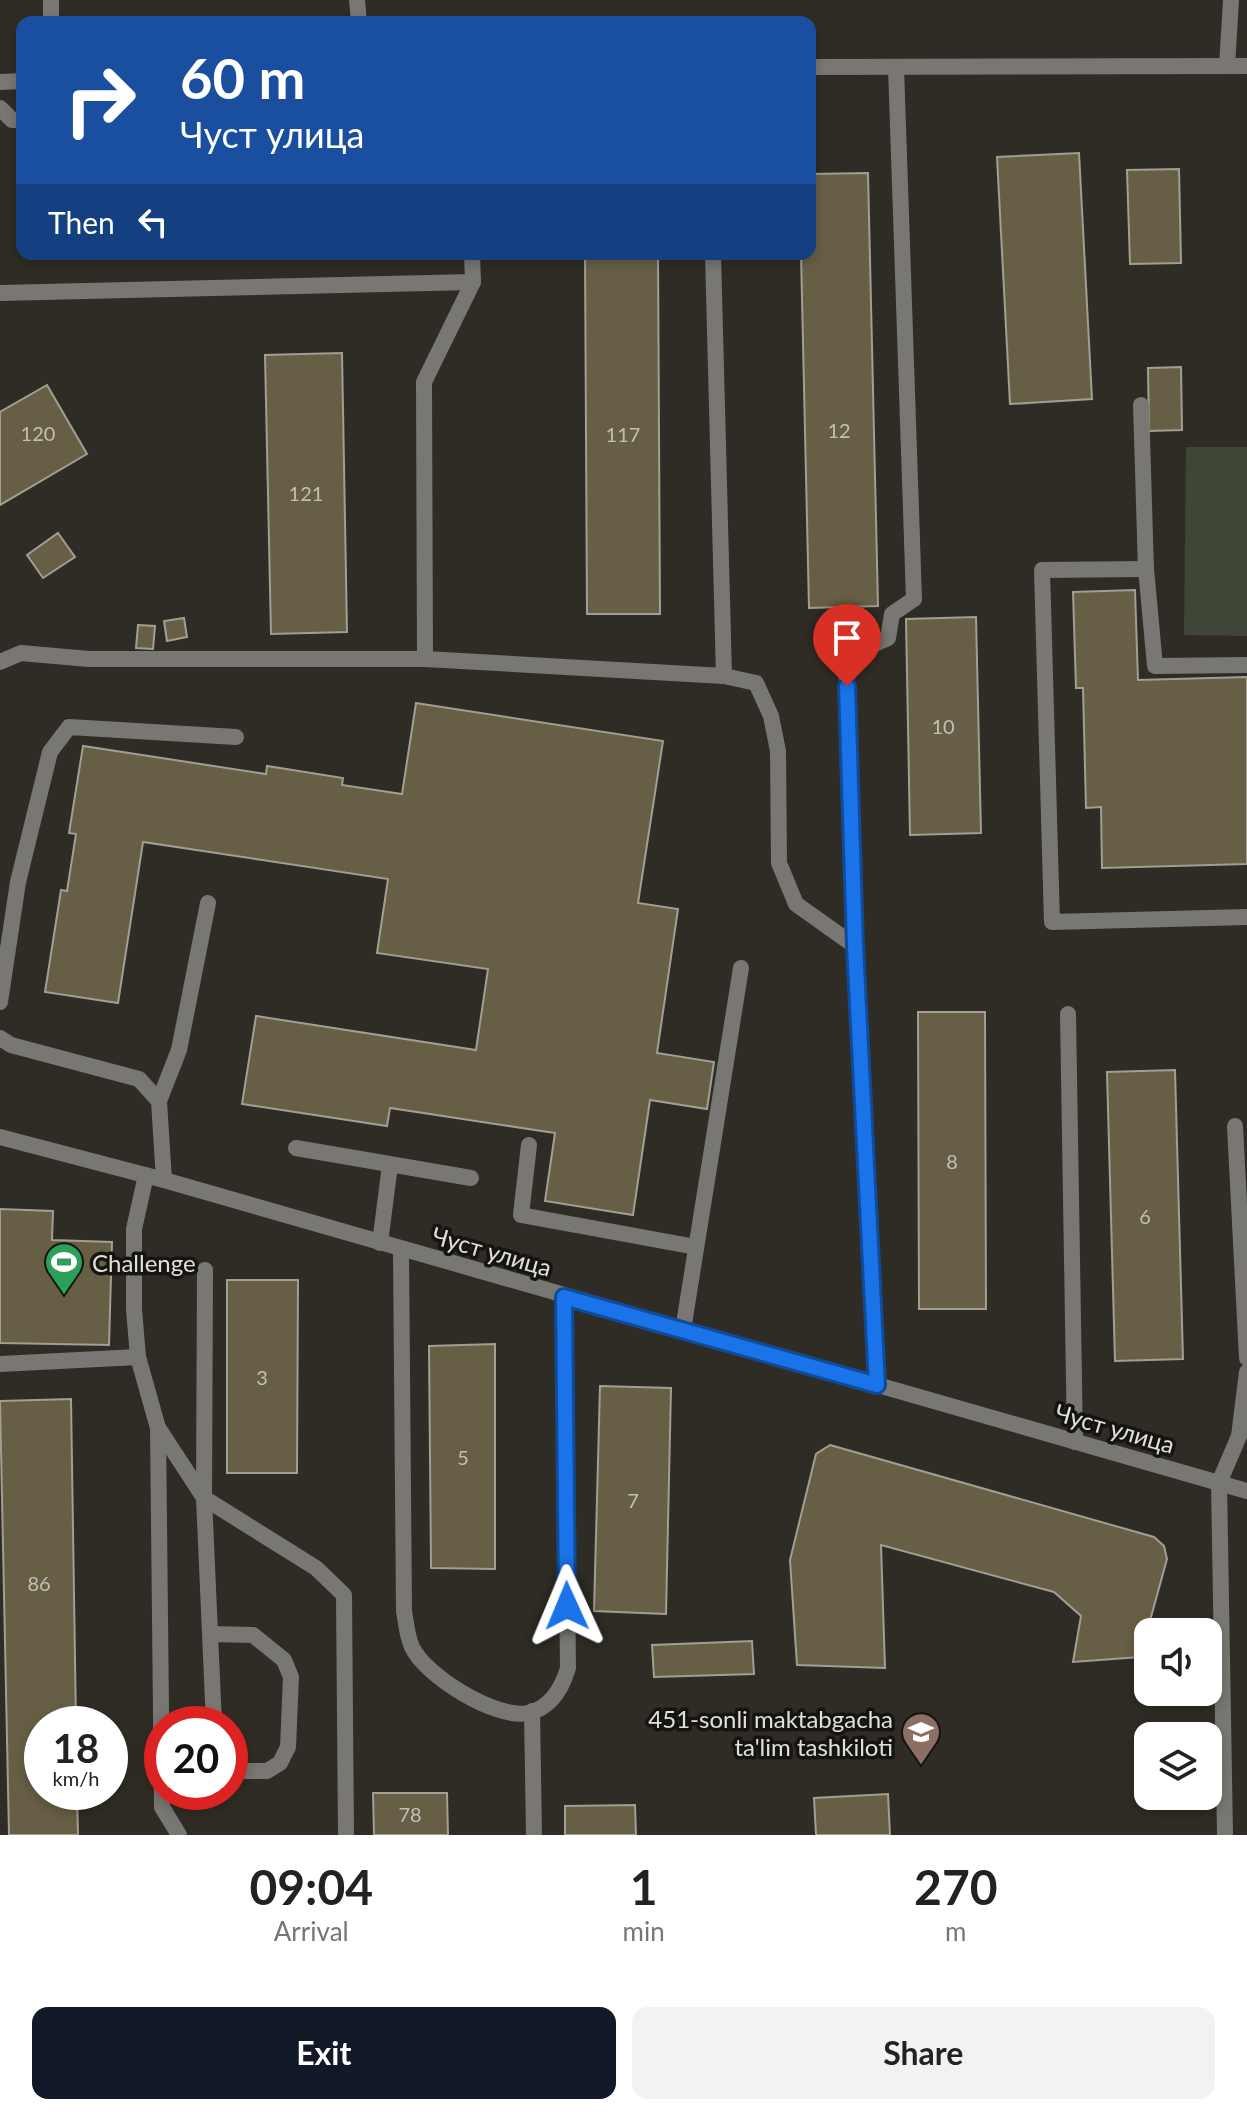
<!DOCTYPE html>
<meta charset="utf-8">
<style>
:root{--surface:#fff;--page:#f2f2f2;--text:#222;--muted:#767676;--accent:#111827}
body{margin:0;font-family:Lato,sans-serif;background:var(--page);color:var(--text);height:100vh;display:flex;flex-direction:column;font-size:30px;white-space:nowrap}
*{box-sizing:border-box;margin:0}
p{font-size:26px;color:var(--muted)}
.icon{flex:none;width:44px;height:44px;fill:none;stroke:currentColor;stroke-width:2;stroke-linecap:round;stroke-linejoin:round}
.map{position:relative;height:1835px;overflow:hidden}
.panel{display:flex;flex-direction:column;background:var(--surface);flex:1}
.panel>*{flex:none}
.top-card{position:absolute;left:16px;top:16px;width:800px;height:244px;border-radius:16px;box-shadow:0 4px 12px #0003;background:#1a4fa0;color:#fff;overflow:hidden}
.controls{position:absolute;left:1134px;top:1618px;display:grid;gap:16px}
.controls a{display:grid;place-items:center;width:88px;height:88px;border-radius:16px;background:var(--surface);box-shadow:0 4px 12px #0003;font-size:40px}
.speed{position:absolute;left:24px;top:1706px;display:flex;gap:16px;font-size:40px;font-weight:700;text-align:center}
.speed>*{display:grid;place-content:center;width:104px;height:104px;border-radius:50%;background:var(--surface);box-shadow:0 4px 12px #0003;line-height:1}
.speed small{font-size:20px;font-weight:400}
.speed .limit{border:12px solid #d22;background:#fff;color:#111}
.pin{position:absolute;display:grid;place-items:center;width:68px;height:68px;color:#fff;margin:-82px -34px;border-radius:50% 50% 50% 0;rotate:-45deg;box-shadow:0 0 8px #0007}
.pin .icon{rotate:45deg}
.me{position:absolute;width:88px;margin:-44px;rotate:359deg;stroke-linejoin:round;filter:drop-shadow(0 0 6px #0008)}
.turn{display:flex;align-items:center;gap:28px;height:168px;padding:0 32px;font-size:36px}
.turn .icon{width:104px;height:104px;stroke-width:2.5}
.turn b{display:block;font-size:56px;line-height:68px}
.then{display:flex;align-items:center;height:76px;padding:0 32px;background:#0003;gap:16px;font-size:30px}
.eta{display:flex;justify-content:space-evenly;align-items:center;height:136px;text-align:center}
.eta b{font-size:48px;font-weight:700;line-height:56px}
.primary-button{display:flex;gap:16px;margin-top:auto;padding:16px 32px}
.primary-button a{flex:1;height:92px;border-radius:16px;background:var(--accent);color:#fff;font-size:32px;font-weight:700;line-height:92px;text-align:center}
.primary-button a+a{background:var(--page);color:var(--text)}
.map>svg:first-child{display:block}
.green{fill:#3f4637}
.building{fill:#675f45;stroke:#a19e94;stroke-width:2}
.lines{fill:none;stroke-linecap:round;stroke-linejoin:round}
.lane{stroke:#797773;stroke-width:16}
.street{stroke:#797773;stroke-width:16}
.route-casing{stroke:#114b97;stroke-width:20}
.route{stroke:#1a73e8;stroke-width:14}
.labels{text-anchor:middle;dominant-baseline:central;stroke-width:7;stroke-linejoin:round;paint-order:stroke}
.number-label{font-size:20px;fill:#c2bfb5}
.street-label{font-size:24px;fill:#e1dfda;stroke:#151411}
.poi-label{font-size:24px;fill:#e1dfda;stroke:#151411;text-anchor:start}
</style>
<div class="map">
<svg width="1247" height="1835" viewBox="0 0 1247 1835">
<rect width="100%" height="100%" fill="#2e2c24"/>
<polygon class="green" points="1186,447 1247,447 1247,636 1184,635"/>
<g class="building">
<polygon points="1079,153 1092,399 1010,404 997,157"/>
<polygon points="1179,169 1181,263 1130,264 1127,170"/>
<polygon points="868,173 878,606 809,608 801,254 810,254 810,174"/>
<polygon points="585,254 658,254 660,614 587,614"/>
<polygon points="342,353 347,632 271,634 265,355"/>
<polygon points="1181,367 1182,430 1149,431 1148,368"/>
<polygon points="47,385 87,454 0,505 0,412"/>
<polygon points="58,533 75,557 43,578 27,555"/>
<polygon points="1135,590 1138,680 1247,677 1247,864 1102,868 1101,807 1086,808 1083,688 1076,688 1073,592"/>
<polygon points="976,617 981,833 910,835 906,619"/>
<polygon points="184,618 187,637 167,641 164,621"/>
<polygon points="138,625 155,626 153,649 136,648"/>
<polygon points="416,703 663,741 638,903 678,909 657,1053 714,1062 707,1109 650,1100 633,1215 545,1201 555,1133 390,1108 387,1126 242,1104 256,1016 476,1050 488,969 377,953 388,879 143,842 118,1003 45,992 61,890 67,891 76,834 69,833 83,746 266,774 267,766 343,778 342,785 402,794"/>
<polygon points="918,1012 985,1012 986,1309 919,1309"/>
<polygon points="1175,1070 1183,1359 1115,1361 1107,1072"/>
<polygon points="0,1209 53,1211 52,1240 112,1242 109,1345 0,1343"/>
<polygon points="227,1280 298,1280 297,1473 227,1473"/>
<polygon points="495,1344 495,1569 431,1568 429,1346"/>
<polygon points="600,1386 671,1388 666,1614 594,1611"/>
<polygon points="71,1399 76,1724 42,1724 42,1792 77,1792 78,1835 9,1835 0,1401"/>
<polygon points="830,1445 1154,1537 1164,1546 1167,1559 1140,1657 1073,1662 1081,1616 1054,1592 881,1545 885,1668 797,1665 790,1560 816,1454"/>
<polygon points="752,1641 754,1674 654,1677 652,1645"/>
<polygon points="373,1793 447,1793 448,1835 374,1835"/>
<polygon points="888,1794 890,1835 816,1835 814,1798"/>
<polygon points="635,1805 636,1835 565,1835 565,1806"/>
</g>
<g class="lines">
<g class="lane">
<polyline points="51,0 51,22"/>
<polyline points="1227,66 1231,0"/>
<polyline points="896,67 914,599"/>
<polyline points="0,108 12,120 22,120"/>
<polyline points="0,293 473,282"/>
<polyline points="1141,405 1146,569 1155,666 1247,665"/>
<polyline points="1146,569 1042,570 1052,922 1247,917"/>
<polyline points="846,657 855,946 877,1385"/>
<polyline points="425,659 424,382 473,282 472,254"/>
<polyline points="0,662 21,653 89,659 425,659 724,676 713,254"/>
<polyline points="724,676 756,683 771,716 778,751 779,863 796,904 855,946"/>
<polyline points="0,1002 18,882 50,752 69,727 236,737"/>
<polyline points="1068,1014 1075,1442"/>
<polyline points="0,1038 11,1045 139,1079 159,1101 164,1180"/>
<polyline points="159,1101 179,1050 208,903"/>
<polyline points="1235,1126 1247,1358"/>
<polyline points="529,1145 521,1215 696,1247"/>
<polyline points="296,1148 471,1178"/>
<polyline points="146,1175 134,1229 134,1309 138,1357 158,1428 162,1807 179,1835"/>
<polyline points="380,1243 390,1165"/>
<path d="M401,1249L404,1611C406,1623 407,1636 412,1647C425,1676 497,1720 528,1713C551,1708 562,1688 568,1668L564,1297"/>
<polyline points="683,1330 741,968"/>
<polyline points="0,1364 138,1357"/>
<polyline points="159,1429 204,1498 316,1568 344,1595 346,1835"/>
<polyline points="204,1498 214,1724"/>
<polyline points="211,1634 253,1635 284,1660 291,1677 288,1747 280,1763 267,1771 230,1771"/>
<polyline points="532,1711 534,1835"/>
<polyline points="1225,1835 1219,1483 1239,1436 1247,1372"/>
</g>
<g class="street">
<polyline points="357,0 359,22"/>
<polyline points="810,67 1247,66"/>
<polyline points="0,82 22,81"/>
<polyline points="846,657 888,638 892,614 914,599"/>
<polyline points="0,1137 164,1180 1247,1491"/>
<polyline points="204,1498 205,1270"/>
</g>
</g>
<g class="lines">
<defs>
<polyline id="route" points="567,1606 564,1297 877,1385 855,946 847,686"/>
</defs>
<use href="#route" class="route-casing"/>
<use href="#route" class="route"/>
</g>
<defs>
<symbol id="stadium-pin" viewBox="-11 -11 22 30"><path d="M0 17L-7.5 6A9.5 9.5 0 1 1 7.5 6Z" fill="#2e9e5b" stroke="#151411"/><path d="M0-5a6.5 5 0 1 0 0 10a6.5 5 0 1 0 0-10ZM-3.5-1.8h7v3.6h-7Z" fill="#fff"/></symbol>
<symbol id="school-pin" viewBox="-11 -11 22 30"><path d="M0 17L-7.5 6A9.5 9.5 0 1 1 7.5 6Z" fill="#8d6e63" stroke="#151411"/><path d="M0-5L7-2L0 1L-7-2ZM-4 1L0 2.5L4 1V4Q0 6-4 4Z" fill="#fff"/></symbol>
</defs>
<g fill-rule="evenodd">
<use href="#stadium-pin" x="42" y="1240" width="44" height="60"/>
<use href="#school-pin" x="899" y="1710" width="44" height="60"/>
</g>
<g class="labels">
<g class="number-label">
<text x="839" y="430">12</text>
<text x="38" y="433">120</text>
<text x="623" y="434">117</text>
<text x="306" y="493">121</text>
<text x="943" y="726">10</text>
<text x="952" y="1161">8</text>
<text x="1145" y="1216">6</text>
<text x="262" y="1377">3</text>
<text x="463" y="1457">5</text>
<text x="633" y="1500">7</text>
<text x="39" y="1583">86</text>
<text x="410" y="1814">78</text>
</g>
<g class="street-label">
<text transform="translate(492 1251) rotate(16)">Чуст улица</text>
<text transform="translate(1115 1428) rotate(16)">Чуст улица</text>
</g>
<g class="poi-label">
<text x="92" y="1262">Challenge</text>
<text x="893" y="1718" text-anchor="end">451-sonli maktabgacha<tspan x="893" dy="28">ta'lim tashkiloti</tspan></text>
</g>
</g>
</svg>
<div class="controls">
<a><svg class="icon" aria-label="sound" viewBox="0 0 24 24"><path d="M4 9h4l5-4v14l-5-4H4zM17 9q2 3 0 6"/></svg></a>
<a><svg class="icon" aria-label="layers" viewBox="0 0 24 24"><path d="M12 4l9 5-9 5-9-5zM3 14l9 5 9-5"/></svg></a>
</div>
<div class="speed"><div>18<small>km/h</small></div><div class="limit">20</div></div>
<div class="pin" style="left:847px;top:686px;background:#d93025"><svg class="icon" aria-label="arrive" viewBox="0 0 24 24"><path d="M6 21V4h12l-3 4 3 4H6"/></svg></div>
<svg class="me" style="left:567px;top:1606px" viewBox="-20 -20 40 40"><path d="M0-17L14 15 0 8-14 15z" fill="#1a73e8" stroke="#fff" stroke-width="4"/></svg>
<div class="top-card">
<div class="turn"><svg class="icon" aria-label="right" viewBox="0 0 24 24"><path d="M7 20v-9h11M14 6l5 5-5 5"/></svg><div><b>60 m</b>Чуст улица</div></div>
<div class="then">Then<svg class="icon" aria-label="left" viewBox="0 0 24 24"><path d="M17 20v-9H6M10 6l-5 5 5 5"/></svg></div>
</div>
</div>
<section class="panel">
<div class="eta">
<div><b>09:04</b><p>Arrival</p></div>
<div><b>1</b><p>min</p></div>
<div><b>270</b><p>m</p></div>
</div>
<div class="primary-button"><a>Exit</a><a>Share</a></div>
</section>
